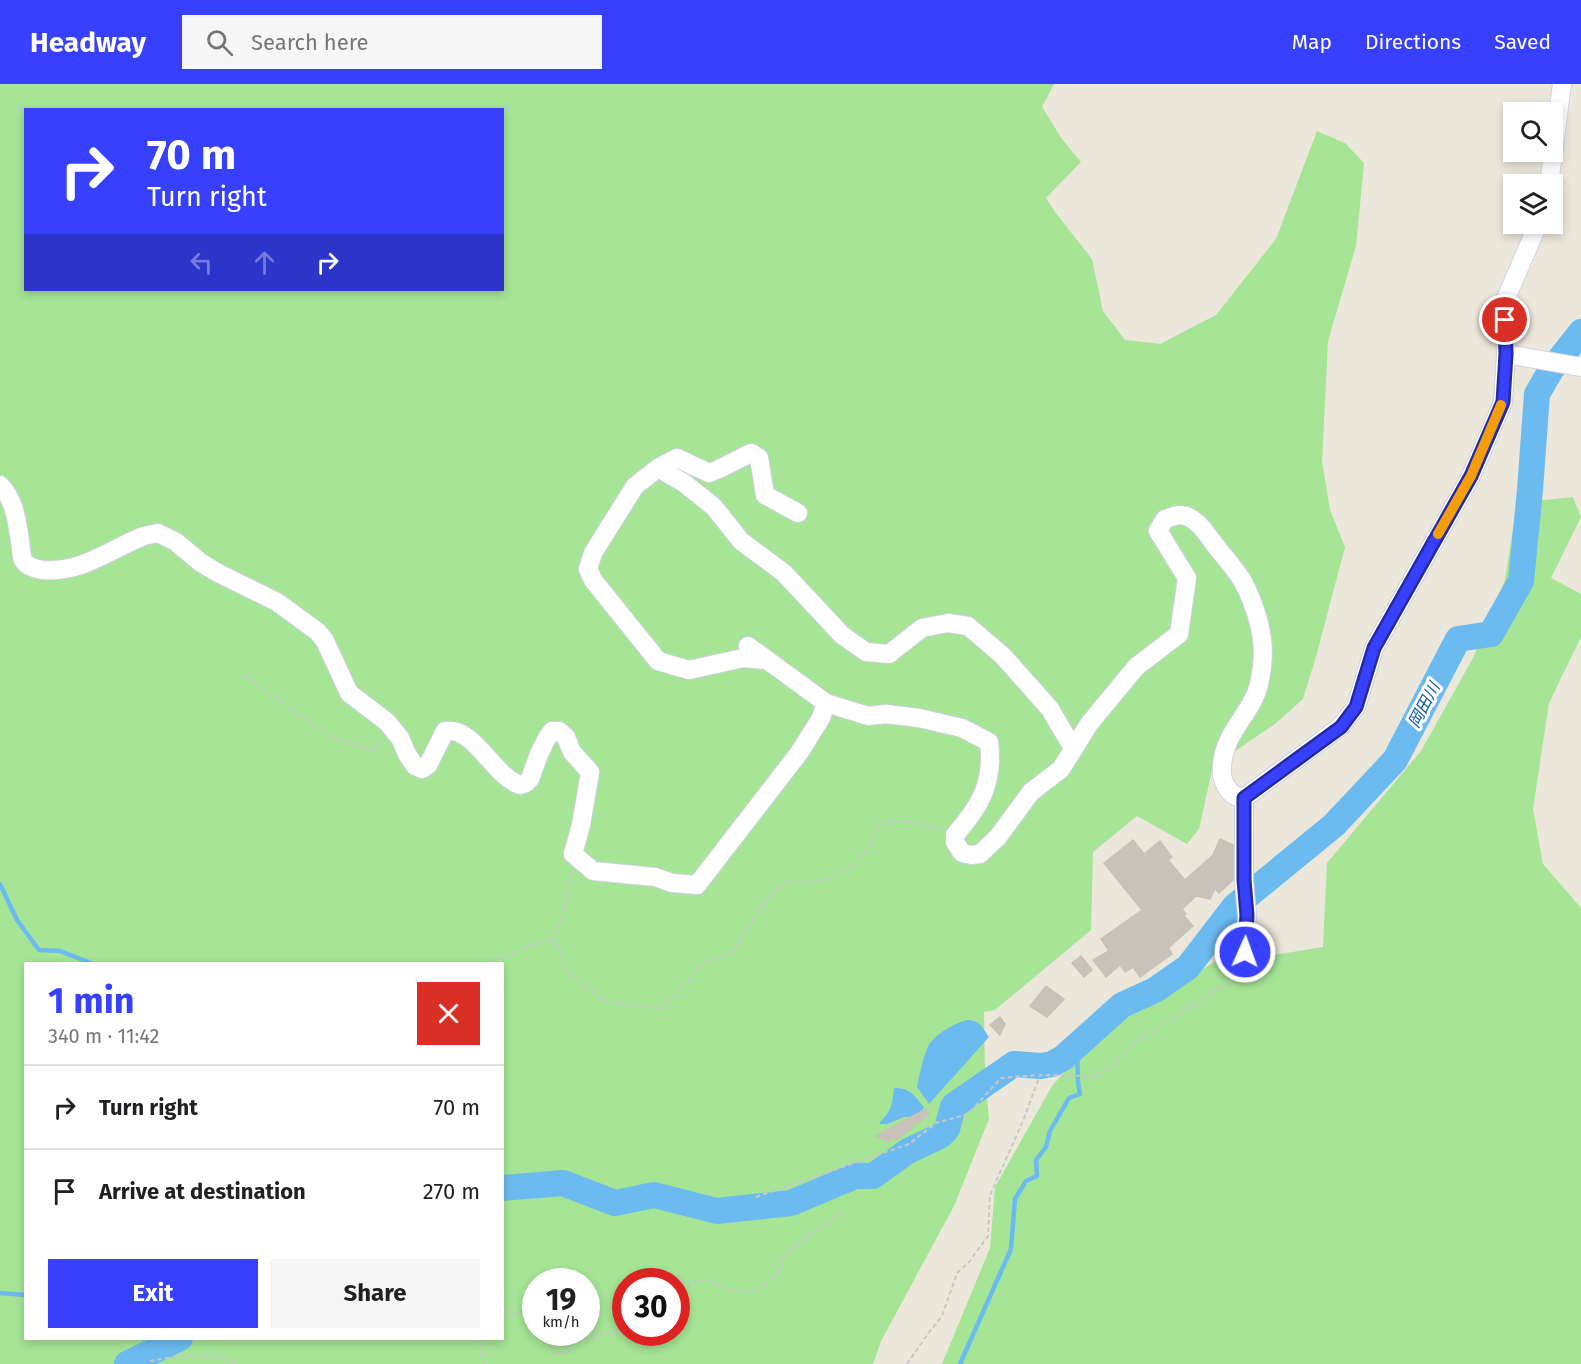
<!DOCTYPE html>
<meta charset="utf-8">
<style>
:root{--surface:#fff;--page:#f6f6f6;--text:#202124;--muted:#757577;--line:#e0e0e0;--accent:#3741fd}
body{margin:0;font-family:"Fira Sans","Noto Sans JP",sans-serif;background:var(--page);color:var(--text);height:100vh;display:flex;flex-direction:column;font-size:22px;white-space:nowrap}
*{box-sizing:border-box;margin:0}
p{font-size:20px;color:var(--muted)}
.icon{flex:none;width:33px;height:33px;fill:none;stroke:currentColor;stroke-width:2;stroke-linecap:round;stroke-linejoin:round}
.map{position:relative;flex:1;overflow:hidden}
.sheet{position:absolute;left:24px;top:878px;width:480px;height:378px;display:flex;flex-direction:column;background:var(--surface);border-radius:0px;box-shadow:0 3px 9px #0003}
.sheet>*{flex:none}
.hud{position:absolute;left:24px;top:24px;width:480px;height:183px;border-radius:0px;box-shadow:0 3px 9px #0003;background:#3741fd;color:#fff;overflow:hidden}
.fabs{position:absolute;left:1503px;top:18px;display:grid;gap:12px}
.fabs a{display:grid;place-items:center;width:60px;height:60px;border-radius:0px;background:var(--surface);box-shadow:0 3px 9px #0003;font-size:30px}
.speed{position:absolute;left:522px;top:1184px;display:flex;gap:12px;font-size:30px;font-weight:700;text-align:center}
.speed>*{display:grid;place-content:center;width:78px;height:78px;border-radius:50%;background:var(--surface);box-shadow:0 3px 9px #0003;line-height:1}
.speed small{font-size:15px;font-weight:400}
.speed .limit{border:9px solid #d22;background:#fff;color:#111}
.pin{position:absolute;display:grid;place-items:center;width:51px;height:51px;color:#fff;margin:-26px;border:3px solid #fff;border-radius:50%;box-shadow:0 2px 6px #0007}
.me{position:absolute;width:66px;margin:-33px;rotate:2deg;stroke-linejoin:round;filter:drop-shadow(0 0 4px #0008)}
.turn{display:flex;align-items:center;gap:21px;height:126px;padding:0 24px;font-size:27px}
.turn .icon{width:78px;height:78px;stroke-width:2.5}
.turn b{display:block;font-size:42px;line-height:51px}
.lanes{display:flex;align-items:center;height:57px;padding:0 24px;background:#0003;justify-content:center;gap:30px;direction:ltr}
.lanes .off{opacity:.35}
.round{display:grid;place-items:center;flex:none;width:63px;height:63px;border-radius:0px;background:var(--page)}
.headline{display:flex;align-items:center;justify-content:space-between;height:102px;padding:0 24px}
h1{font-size:36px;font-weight:700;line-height:45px;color:var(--accent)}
.button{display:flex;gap:12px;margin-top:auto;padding:12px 24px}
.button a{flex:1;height:69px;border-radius:0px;background:var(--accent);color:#fff;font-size:24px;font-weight:700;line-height:69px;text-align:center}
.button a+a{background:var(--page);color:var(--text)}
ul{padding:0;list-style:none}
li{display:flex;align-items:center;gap:18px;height:84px;padding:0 24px;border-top:2px solid var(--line)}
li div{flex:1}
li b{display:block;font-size:22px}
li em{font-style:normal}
header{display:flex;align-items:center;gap:36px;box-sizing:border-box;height:84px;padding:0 30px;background:var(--accent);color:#fff}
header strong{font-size:28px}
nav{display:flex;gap:33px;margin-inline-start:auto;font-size:21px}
.search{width:420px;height:54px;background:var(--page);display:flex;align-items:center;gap:15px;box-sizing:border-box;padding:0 21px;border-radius:0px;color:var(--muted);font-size:22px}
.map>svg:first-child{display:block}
.green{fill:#a6e496;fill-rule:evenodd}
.water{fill:#6bbbf1}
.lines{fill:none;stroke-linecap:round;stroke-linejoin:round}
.stream{stroke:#6bbbf1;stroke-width:4.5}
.river{stroke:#6bbbf1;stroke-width:26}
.building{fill:#c7c3ba;stroke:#c7c3b4;stroke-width:1.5}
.minor-casing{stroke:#d0d1e3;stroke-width:20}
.path{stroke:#c7c7c7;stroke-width:2;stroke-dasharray:4.5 3;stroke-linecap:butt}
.minor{stroke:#fff;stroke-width:18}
.route-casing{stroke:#242aa4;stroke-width:15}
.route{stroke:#3741fd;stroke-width:10}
.slow{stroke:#f59e0b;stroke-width:10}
.labels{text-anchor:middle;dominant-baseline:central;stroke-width:6;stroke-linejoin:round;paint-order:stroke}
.water-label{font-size:16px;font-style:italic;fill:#0b579c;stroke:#fff}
</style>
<header>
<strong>Headway</strong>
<div class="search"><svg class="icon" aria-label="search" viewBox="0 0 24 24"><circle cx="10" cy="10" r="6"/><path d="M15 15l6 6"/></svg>Search here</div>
<nav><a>Map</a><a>Directions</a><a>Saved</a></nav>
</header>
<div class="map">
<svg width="1581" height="1280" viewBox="0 0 1581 1280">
<rect width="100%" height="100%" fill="#ece7db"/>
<g class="green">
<path d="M0,0H1054L1042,23L1062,55L1081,78L1046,114L1055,128L1092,175L1103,227L1125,256L1160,260L1216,231L1276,155L1317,47L1345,59L1364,79L1356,162L1328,257L1322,378L1330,426L1345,463L1317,569L1303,615L1275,640L1213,682L1199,745L1187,760L1137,732L1093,768L1091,846L995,926L984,928L985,991L989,1035L954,1122L881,1257L873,1280H0ZM26,26H502V206H26ZM26,879H502V1254H26ZM536,1197H586V1248H536ZM626,1197H676V1248H626Z"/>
<polygon points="1573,413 1581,433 1551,494 1581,510 1581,553 1549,619 1533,725 1543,780 1581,824 1581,1280 942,1280 990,1164 995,1103 1052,1002 1095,953 1216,877 1274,871 1323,863 1327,779 1421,667 1473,574 1505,496 1517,419"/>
</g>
<g class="water">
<path d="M967,936C979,935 983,944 989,953L929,1020L917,1003C919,994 925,963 931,958C939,948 955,939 967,936Z"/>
<path d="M894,1004C909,1003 915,1012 924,1023L921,1029L916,1033H904L887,1040H880V1038C893,1025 892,1020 894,1004Z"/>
</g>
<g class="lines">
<g class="stream">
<polyline points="0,800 17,836 39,866 60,867 91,879"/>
<polyline points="0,1209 26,1211"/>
<polyline points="960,1280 1011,1165 1015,1115 1026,1097 1037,1092 1036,1076 1046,1063 1050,1047 1069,1014 1080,1010 1078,998 1077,961"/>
</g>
<g class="river">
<polyline points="502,1104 563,1099 615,1119 654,1111 717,1127 791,1119 855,1092 873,1092 908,1067 940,1052 947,1045 953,1022 1014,980 1041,982 1052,980 1063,974 1122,921 1155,906 1188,883 1235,822 1334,741 1395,676 1458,555 1491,550 1521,497 1530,406 1537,310 1551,286 1581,248"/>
<polyline points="127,1280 180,1254"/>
</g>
</g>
<g class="building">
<polygon points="1220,755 1233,761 1233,796 1219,809 1215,805 1210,815 1196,812 1182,825 1186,830 1184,832 1193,842 1168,864 1172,870 1140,893 1133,883 1125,888 1120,881 1106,893 1093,876 1109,867 1101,855 1142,826 1104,779 1133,756 1144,770 1160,757 1172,773 1168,776 1185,796 1213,771"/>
<polygon points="1081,872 1092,886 1084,893 1072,879"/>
<polygon points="1046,902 1064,915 1047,933 1030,922"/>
<polygon points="1000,933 1005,940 1000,951 990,941"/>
<polygon points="926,1025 929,1030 896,1056 893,1054 888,1058 876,1052"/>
</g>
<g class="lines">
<defs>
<g id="minor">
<polyline points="1549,100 1562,0"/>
<polyline points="1506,270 1581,283"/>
<polyline points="658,384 635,402 593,469 588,485 593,496 658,577 689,586 743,574 767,576"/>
<path d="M0,401C15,416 17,438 20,457C21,463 21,471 23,476C27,483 36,485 43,486C83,489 110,465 144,452C148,451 153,450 158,449L176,458L200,478L218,489L277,518L318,548L325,557L349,609L387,638L400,654L407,670L415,682L422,685L428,681L445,647C474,642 493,692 520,701L526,699L530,695L539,670L547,654L552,647H559L566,653L572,668L590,688L581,741L573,770L593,787L655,793L672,799L697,801L799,669L821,634L826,619"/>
<polyline points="798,429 765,411 759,374 751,369 719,385 709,389 677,374 658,384 684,399 714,423 741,457 784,489 842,551 866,568 889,570 922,544 948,539 968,542 1003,572 1050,625 1073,664"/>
<path d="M748,562L826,619L868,632L886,630L919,634L962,644L989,658C994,698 981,721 955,751V758L962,769L971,771L980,770L998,753L1031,708L1061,685L1089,640L1136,583L1179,550L1187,494L1158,447L1165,435C1169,434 1174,432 1178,431C1195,430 1206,449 1215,461C1224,473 1236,485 1243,498C1250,510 1259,535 1261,549C1265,567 1262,600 1253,616C1241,639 1224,654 1222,681C1220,696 1228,713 1244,714"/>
<polyline points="1245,868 1247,831 1244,796 1244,714 1340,643 1356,623 1374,564 1471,392 1503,318 1506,270 1504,219 1538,140"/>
</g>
</defs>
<use href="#minor" class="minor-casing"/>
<g class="path">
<polyline points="244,591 331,653 374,668 381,656"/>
<polyline points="571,788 566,821 555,854 567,887 602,915 617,919 663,925 705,878 732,869 767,815 785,798 811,798 828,795 856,781 869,763 879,740 903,737 941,746"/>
<polyline points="491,879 524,864 555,854"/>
<polyline points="756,1113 909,1060 936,1039 968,1030 1001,994 1038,991"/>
<polyline points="668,1197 673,1192 688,1200 706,1196 728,1205 752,1208 777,1192 783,1171 842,1128"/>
<polyline points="502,1226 536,1235"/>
<polyline points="543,1248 556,1270 568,1267 575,1256 626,1245"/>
<polyline points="484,1254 480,1264 485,1280"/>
<path d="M150,1277C178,1272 210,1267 237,1280"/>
<polyline points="907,1280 927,1251 942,1232 957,1189 969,1178 988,1152 990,1111 1023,1037 1040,991 1094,992 1108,985 1139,956 1246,887 1246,885"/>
</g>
<use href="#minor" class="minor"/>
</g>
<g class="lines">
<defs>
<polyline id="route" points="1245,868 1247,831 1244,796 1244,714 1341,643 1356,623 1374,564 1471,392 1503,318 1506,270 1505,236"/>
</defs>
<use href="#route" class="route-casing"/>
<use href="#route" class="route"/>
<polyline class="slow" points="1438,450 1471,392 1501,321"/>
</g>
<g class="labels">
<g class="water-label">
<text transform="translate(1424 621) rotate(-62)">岡田川</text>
</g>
</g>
</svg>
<div class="fabs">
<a><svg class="icon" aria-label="search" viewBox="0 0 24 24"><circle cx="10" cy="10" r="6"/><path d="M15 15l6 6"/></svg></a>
<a><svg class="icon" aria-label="layers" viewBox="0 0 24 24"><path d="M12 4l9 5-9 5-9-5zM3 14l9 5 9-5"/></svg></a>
</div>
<div class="speed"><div>19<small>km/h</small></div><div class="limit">30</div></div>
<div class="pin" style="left:1505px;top:236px;background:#d93025"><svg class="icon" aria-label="arrive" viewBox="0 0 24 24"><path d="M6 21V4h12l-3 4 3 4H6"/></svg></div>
<svg class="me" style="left:1245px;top:868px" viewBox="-20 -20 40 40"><circle r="17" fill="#3741fd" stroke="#fff" stroke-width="3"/><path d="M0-11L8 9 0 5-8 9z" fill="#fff"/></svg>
<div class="hud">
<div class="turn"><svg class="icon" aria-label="right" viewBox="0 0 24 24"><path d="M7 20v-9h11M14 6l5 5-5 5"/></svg><div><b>70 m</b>Turn right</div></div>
<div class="lanes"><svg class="icon off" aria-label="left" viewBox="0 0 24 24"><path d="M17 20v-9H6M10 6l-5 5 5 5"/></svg><svg class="icon off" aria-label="ahead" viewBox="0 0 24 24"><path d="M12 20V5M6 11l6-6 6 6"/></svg><svg class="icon" aria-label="right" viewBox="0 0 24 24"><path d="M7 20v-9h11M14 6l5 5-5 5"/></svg></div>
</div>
<section class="sheet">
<div class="headline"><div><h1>1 min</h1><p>340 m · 11:42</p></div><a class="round" style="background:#d93025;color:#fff"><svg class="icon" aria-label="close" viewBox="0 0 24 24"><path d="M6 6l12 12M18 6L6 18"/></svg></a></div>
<ul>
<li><svg class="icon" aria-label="right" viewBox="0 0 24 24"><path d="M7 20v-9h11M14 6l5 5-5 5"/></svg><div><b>Turn right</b></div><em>70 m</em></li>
<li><svg class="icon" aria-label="arrive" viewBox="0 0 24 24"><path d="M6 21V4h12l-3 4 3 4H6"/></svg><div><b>Arrive at destination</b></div><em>270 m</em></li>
</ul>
<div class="button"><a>Exit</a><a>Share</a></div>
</section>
</div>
